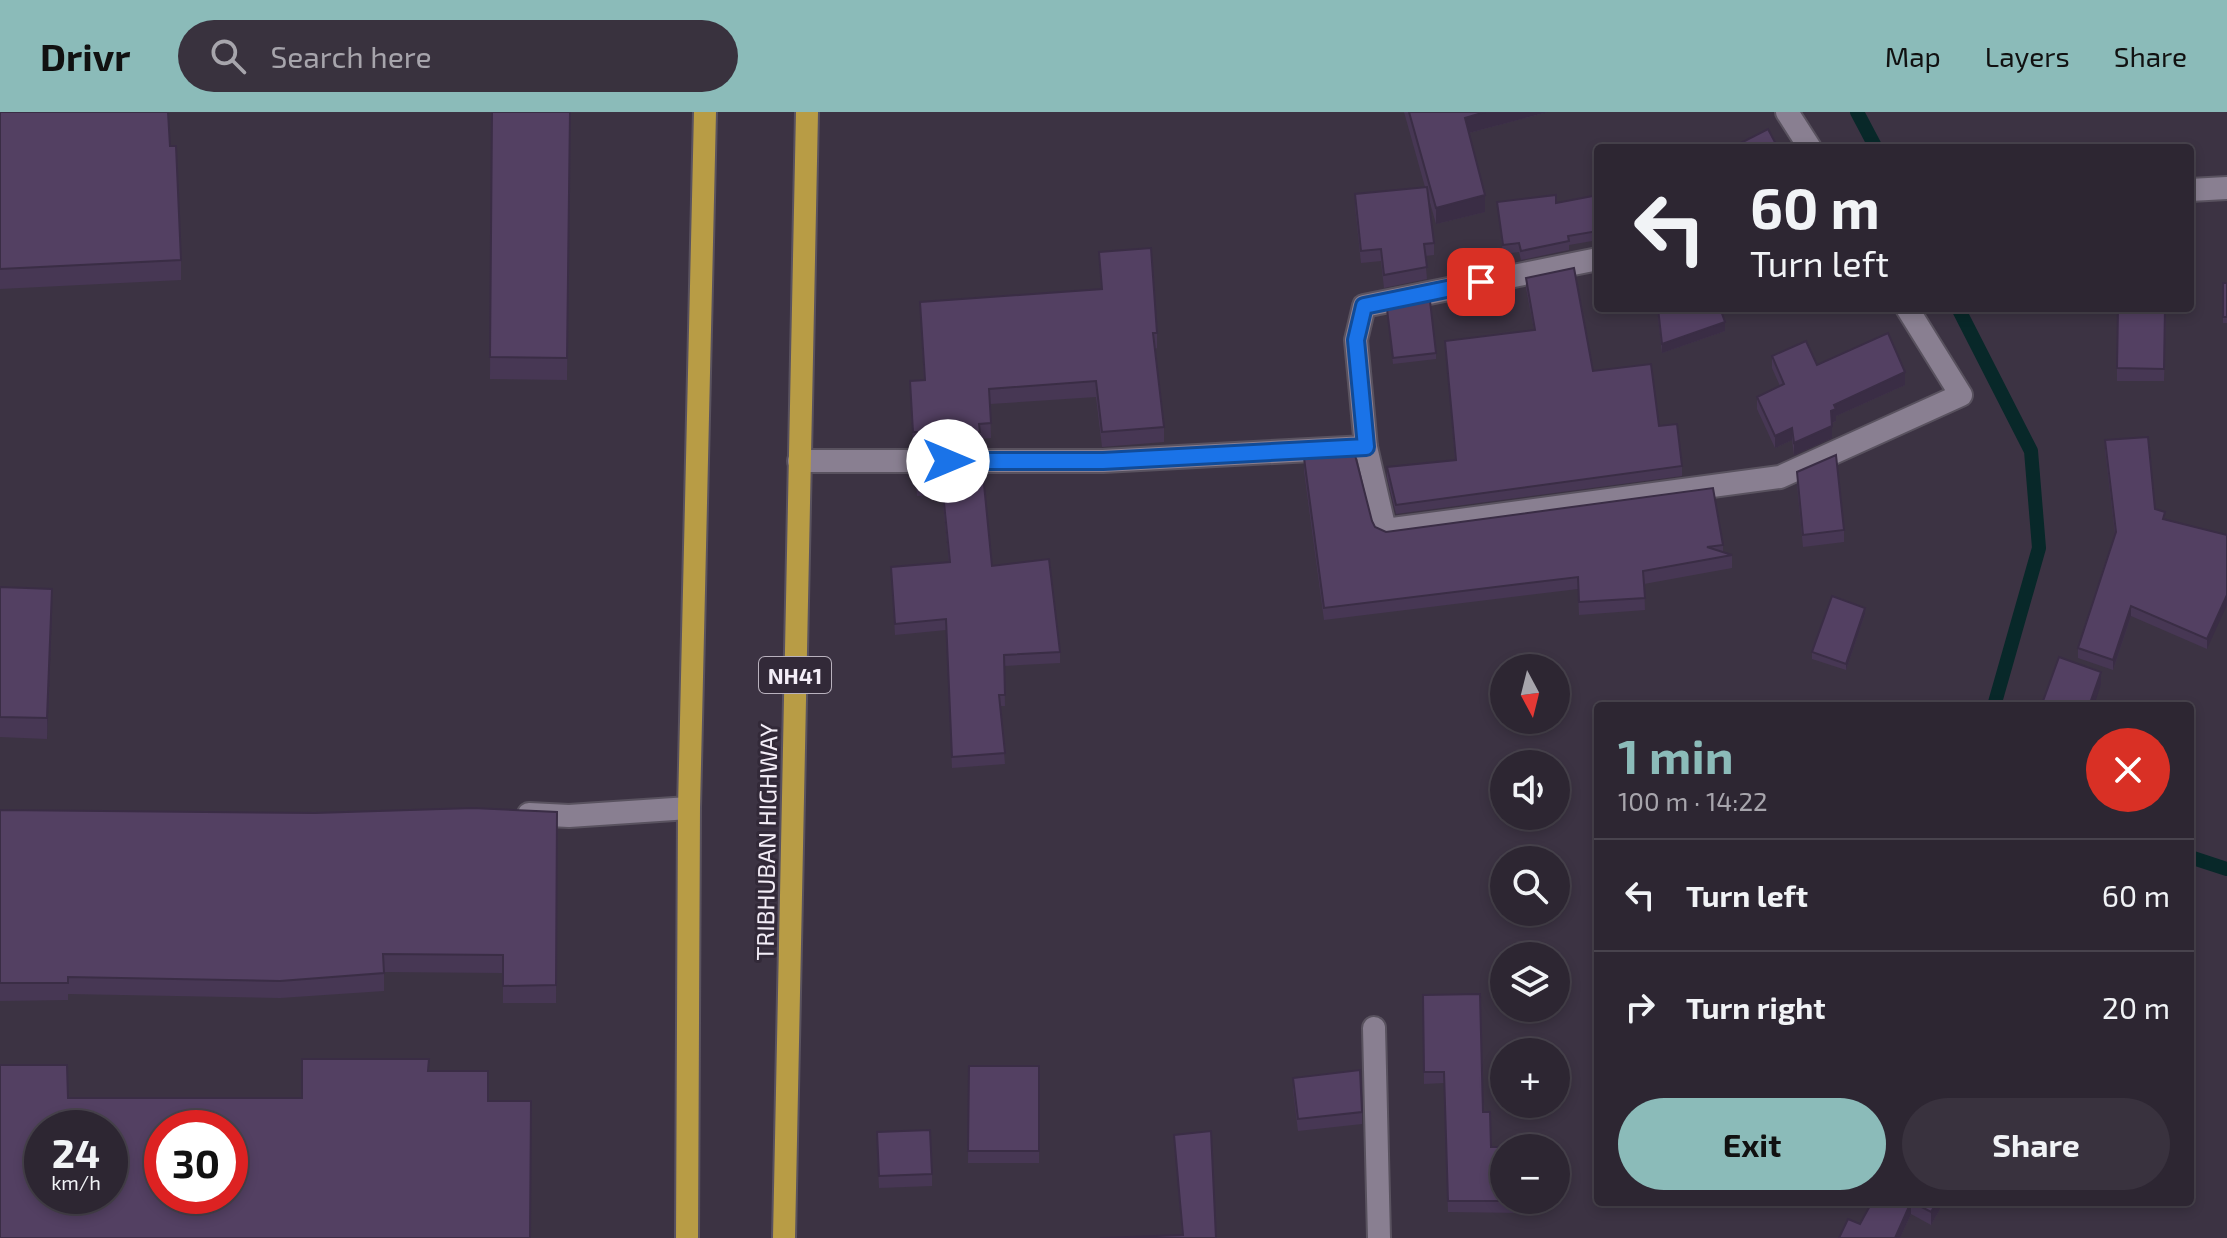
<!DOCTYPE html>
<meta charset="utf-8">
<style>
:root{--surface:#2d2632;--page:#39323e;--text:#f1f3f6;--muted:#a7a5ac;--line:#48434d;--accent:#8bbbb9}
body{margin:0;font-family:"Exo 2",sans-serif;background:var(--page);color:var(--text);height:100vh;display:flex;flex-direction:column;font-size:30px;white-space:nowrap}
*{box-sizing:border-box;margin:0}
p{font-size:26px;color:var(--muted)}
.icon{flex:none;width:44px;height:44px;fill:none;stroke:currentColor;stroke-width:2;stroke-linecap:round;stroke-linejoin:round}
.map{position:relative;flex:1;overflow:hidden}
.details{position:absolute;left:1594px;top:590px;width:600px;height:504px;display:flex;flex-direction:column;background:var(--surface);border-radius:8px;box-shadow:0 4px 12px #0003,0 0 0 2px var(--line)}
.details>*{flex:none}
.guide{position:absolute;left:1594px;top:32px;width:600px;height:168px;border-radius:8px;box-shadow:0 4px 12px #0003,0 0 0 2px var(--line);background:#2d2632;color:var(--text);overflow:hidden}
.needle{width:52px;rotate:173deg}
.fabs{position:absolute;left:1490px;top:542px;display:grid;gap:16px}
.fabs a{display:grid;place-items:center;width:80px;height:80px;border-radius:50%;background:var(--surface);box-shadow:0 4px 12px #0003,0 0 0 2px var(--line);font-size:40px}
.speed{position:absolute;left:24px;top:998px;display:flex;gap:16px;font-size:40px;font-weight:700;text-align:center}
.speed>*{display:grid;place-content:center;width:104px;height:104px;border-radius:50%;background:var(--surface);box-shadow:0 4px 12px #0003,0 0 0 2px var(--line);line-height:1}
.speed small{font-size:20px;font-weight:400}
.speed .limit{border:12px solid #d22;background:#fff;color:#111}
.pin{position:absolute;display:grid;place-items:center;width:68px;height:68px;color:#fff;margin:-34px;border-radius:16px;box-shadow:0 4px 12px #0006}
.me{position:absolute;width:88px;margin:-44px;rotate:90deg;stroke-linejoin:round;filter:drop-shadow(0 0 6px #0008)}
.turn{display:flex;align-items:center;gap:28px;height:168px;padding:0 24px;font-size:36px}
.turn .icon{width:104px;height:104px;stroke-width:2.5}
.turn b{display:block;font-size:56px;line-height:68px}
.round{display:grid;place-items:center;flex:none;width:84px;height:84px;border-radius:42px;background:var(--page)}
.head{display:flex;align-items:center;justify-content:space-between;height:136px;padding:0 24px}
h1{font-size:48px;font-weight:700;line-height:60px;color:var(--accent)}
.cta{display:flex;gap:16px;margin-top:auto;padding:16px 24px}
.cta a{flex:1;height:92px;border-radius:48px;background:var(--accent);color:#111;font-size:32px;font-weight:700;line-height:92px;text-align:center}
.cta a+a{background:var(--page);color:var(--text)}
ul{padding:0;list-style:none}
li{display:flex;align-items:center;gap:24px;height:112px;padding:0 24px;border-top:2px solid var(--line)}
li div{flex:1}
li b{display:block;font-size:30px}
li em{font-style:normal}
header{display:flex;align-items:center;gap:48px;box-sizing:border-box;height:112px;padding:0 40px;background:var(--accent);color:#111}
header strong{font-size:38px}
nav{display:flex;gap:44px;margin-inline-start:auto;font-size:28px}
.search{width:560px;height:72px;background:var(--page);display:flex;align-items:center;gap:20px;box-sizing:border-box;padding:0 28px;border-radius:44px;color:var(--muted);font-size:30px}
.map>svg:first-child{display:block}
.lines{fill:none;stroke-linecap:round;stroke-linejoin:round}
.stream{stroke:#082829;stroke-width:14}
.service-casing{stroke:#59525f;stroke-width:26}
.minor-casing{stroke:#59525f;stroke-width:26}
.trunk-casing{stroke:#59525f;stroke-width:26}
.service{stroke:#897f91;stroke-width:22}
.minor{stroke:#897f91;stroke-width:22}
.trunk{stroke:#b89c45;stroke-width:22}
.wall{fill:#473754}
.shaded-wall{fill:#3a2d45}
.building{fill:#534062;stroke:#3a2d45;stroke-width:2;fill-rule:evenodd}
.route-casing{stroke:#114b97;stroke-width:20}
.route{stroke:#1a73e8;stroke-width:14}
.labels{text-anchor:middle;dominant-baseline:central;stroke-width:6;stroke-linejoin:round;paint-order:stroke}
.shield{fill:#322938;stroke:#b9b2be;stroke-width:2}
.shield-label{font-size:22px;font-weight:bold;fill:#f3edf7}
.street-label{font-size:24px;fill:#f3edf7;stroke:#322938}
</style>
<header>
<strong>Drivr</strong>
<div class="search"><svg class="icon" aria-label="search" viewBox="0 0 24 24"><circle cx="10" cy="10" r="6"/><path d="M15 15l6 6"/></svg>Search here</div>
<nav><a>Map</a><a>Layers</a><a>Share</a></nav>
</header>
<div class="map">
<svg width="2227" height="1126" viewBox="0 0 2227 1126">
<rect width="100%" height="100%" fill="#3c3343"/>
<g class="lines">
<g class="stream">
<polyline points="1857,0 1876,36"/>
<polyline points="1958,196 2031,339 2039,436 1994,594"/>
<polyline points="2190,745 2227,757"/>
</g>
<defs>
<polyline id="service" points="529,702 569,704 689,696"/>
<g id="minor">
<polyline points="1787,0 1810,36"/>
<polyline points="2190,78 2227,76"/>
<polyline points="1366,335 1356,228 1364,194 1598,147"/>
<polyline points="799,349 1103,349 1366,335 1385,418 1780,365 1961,283 1907,196"/>
<polyline points="1374,916 1379,1126"/>
</g>
<g id="trunk">
<polyline points="687,1126 689,696 705,0"/>
<polyline points="784,1126 807,0"/>
</g>
</defs>
<use href="#service" class="service-casing"/>
<use href="#minor" class="minor-casing"/>
<use href="#trunk" class="trunk-casing"/>
<use href="#service" class="service"/>
<use href="#minor" class="minor"/>
<use href="#trunk" class="trunk"/>
</g>
<g class="wall">
<polygon points="0,0 170,34 181,148 181,168 0,177"/>
<polygon points="492,0 570,0 567,268 490,267"/>
<polygon points="1404,0 1548,0 1469,21 1485,100 1436,112 1429,87 1434,131 1434,143 1425,144 1427,167 1384,176 1381,149 1361,151 1355,94 1355,82 1425,75"/>
<polygon points="1598,83 1598,128 1569,133 1569,138 1521,148 1519,140 1503,142 1497,90 1556,91"/>
<polygon points="1099,140 1157,221 1157,236 1155,237 1164,315 1164,330 1102,335 1096,285 990,292 991,326 980,327 980,335 913,335 910,269 924,268 920,190 1101,177"/>
<polygon points="1526,166 1593,259 1659,314 1682,354 1682,364 1396,402 1387,365 1387,355 1455,348 1445,229 1534,218 1526,176"/>
<rect x="2223" y="171" width="4" height="40"/>
<polygon points="1657,196 1720,196 1725,219 1662,241"/>
<polygon points="2166,196 2164,269 2117,269 2117,256"/>
<polygon points="1387,197 1436,241 1436,247 1393,252"/>
<polygon points="1772,244 1817,253 1905,273 1836,304 1836,309 1832,311 1832,326 1794,343 1792,328 1775,336 1757,297 1757,285 1780,274 1772,256"/>
<polygon points="2105,328 2155,397 2165,407 2227,423 2207,537 2131,504 2113,558 2078,546 2078,536 2115,422 2105,338"/>
<polygon points="1304,346 1372,409 1375,415 1386,420 1723,433 1723,440 1732,443 1732,456 1644,472 1645,498 1579,503 1578,477 1324,508 1304,359"/>
<polygon points="915,352 982,352 992,454 1060,540 1060,551 1004,554 1005,594 1000,594 1005,652 952,656 946,518 895,523 891,455 949,450 942,382 917,384"/>
<polygon points="1797,360 1844,418 1844,430 1803,435 1797,373"/>
<polygon points="0,475 52,497 47,627 0,625"/>
<polygon points="1865,502 1846,558 1812,547 1812,540"/>
<polygon points="0,698 315,701 557,700 556,891 503,891 503,861 384,860 384,879 280,886 68,882 68,888 0,889"/>
<polygon points="1423,883 1483,1000 1491,1035 1535,1088 1534,1101 1448,1100 1444,971 1424,972"/>
<polygon points="969,954 1039,954 1039,1051 968,1051"/>
<polygon points="1293,966 1362,1000 1362,1012 1298,1019 1293,978"/>
<polygon points="1174,1023 1216,1126 1182,1123"/>
<polygon points="877,1032 932,1062 932,1074 879,1076"/>
<polygon points="1872,1090 1944,1090 1931,1113 1911,1102 1900,1126 1839,1126 1860,1112"/>
</g>
<g class="shaded-wall">
<polygon points="1485,0 1548,0 1465,22 1465,6"/>
<polygon points="1485,83 1485,100 1436,112 1436,96"/>
<polygon points="1725,210 1725,219 1662,241 1662,232"/>
<polygon points="1905,260 1905,273 1836,304 1836,309 1831,311 1831,299 1834,293"/>
<polygon points="1832,314 1832,326 1794,343 1794,331"/>
<polygon points="1792,316 1792,328 1775,336 1775,324"/>
<polygon points="52,477 52,497 47,627 47,606"/>
<polygon points="2227,483 2227,493 2207,537 2207,527"/>
<polygon points="2131,494 2131,504 2113,558 2113,548"/>
<polygon points="1865,496 1865,502 1846,558 1846,552"/>
<polygon points="2101,560 2101,572 2094,594 2089,594"/>
<polygon points="1911,1090 1911,1102 1900,1126 1895,1126"/>
<polygon points="1937,1090 1944,1090 1931,1113 1931,1100"/>
</g>
<g class="building">
<polygon points="0,0 168,0 170,34 176,34 181,148 0,157"/>
<polygon points="492,0 570,0 567,246 490,245"/>
<polygon points="1409,0 1485,0 1465,6 1485,83 1436,96"/>
<polygon points="1768,17 1778,36 1731,36"/>
<polygon points="1427,75 1434,131 1424,132 1427,155 1384,163 1381,137 1361,139 1355,82"/>
<polygon points="1556,83 1556,91 1598,83 1598,119 1568,124 1569,129 1521,139 1519,131 1503,133 1497,90"/>
<polygon points="1151,136 1157,221 1153,221 1164,315 1102,320 1096,269 989,277 991,311 979,312 980,320 913,320 910,269 925,268 920,190 1102,177 1099,140"/>
<polygon points="1574,156 1593,259 1651,252 1659,314 1677,312 1682,354 1396,393 1387,355 1456,348 1445,229 1535,218 1526,166"/>
<rect x="2223" y="171" width="4" height="34"/>
<polygon points="1430,189 1436,241 1393,246 1387,197"/>
<polygon points="1658,196 1720,196 1725,210 1662,232"/>
<polygon points="2118,196 2165,196 2164,257 2117,256"/>
<polygon points="1888,221 1905,260 1834,293 1836,297 1831,299 1832,314 1794,331 1792,316 1775,324 1757,285 1784,272 1772,244 1806,229 1817,253"/>
<polygon points="2148,325 2155,397 2165,400 2163,407 2227,423 2227,483 2207,527 2131,494 2113,548 2078,536 2116,420 2105,328"/>
<polygon points="1354,339 1372,409 1375,415 1386,420 1713,376 1723,433 1707,435 1732,443 1643,459 1645,486 1579,490 1578,465 1324,496 1304,346"/>
<polygon points="1836,343 1844,418 1803,423 1797,360"/>
<polygon points="915,352 982,352 992,454 1049,447 1060,540 1004,543 1005,583 999,583 1005,641 952,645 946,507 895,512 891,455 950,450 942,371 917,373"/>
<polygon points="0,475 52,477 47,606 0,605"/>
<polygon points="1832,484 1865,496 1846,552 1812,540"/>
<polygon points="2059,545 2101,560 2089,594 2047,594 2042,592"/>
<polygon points="473,696 557,700 556,873 503,874 503,843 383,842 384,861 280,869 68,865 68,871 0,871 0,698 315,701"/>
<polygon points="1480,882 1483,1000 1490,1000 1491,1035 1535,1035 1504,1036 1504,1088 1534,1088 1534,1089 1448,1089 1444,960 1424,960 1423,883"/>
<path d="M302,947H429L428,959H488V989H531L530,1126H0V953H67L68,986H302ZM42,1016H110V1084H42ZM162,1016H230V1084H162Z"/>
<polygon points="969,954 1039,954 1039,1039 968,1039"/>
<polygon points="1360,958 1362,1000 1298,1007 1293,966"/>
<polygon points="930,1018 932,1062 879,1064 877,1020"/>
<polygon points="1211,1019 1216,1126 1100,1126 1183,1123 1174,1023"/>
<polygon points="1872,1090 1911,1090 1895,1126 1839,1126 1848,1107 1860,1112"/>
<polygon points="1912,1090 1937,1090 1931,1100"/>
</g>
<g class="lines">
<defs>
<polyline id="route" points="948,349 1103,349 1366,335 1356,228 1364,194 1481,170"/>
</defs>
<use href="#route" class="route-casing"/>
<use href="#route" class="route"/>
</g>
<g class="labels">
<rect class="shield" x="759" y="545" width="72" height="36" rx="6"/>
<g class="shield-label">
<text x="795" y="563">NH41</text>
</g>
<g class="street-label">
<text transform="translate(766 730) rotate(-89)">TRIBHUBAN HIGHWAY</text>
</g>
</g>
</svg>
<div class="fabs">
<a><svg class="needle" viewBox="-14 -14 28 28"><path d="M0-13l5 13h-10z" fill="#e53935"/><path d="M0 13l5-13h-10z" fill="#a7a5ac"/></svg></a>
<a><svg class="icon" aria-label="sound" viewBox="0 0 24 24"><path d="M4 9h4l5-4v14l-5-4H4zM17 9q2 3 0 6"/></svg></a>
<a><svg class="icon" aria-label="search" viewBox="0 0 24 24"><circle cx="10" cy="10" r="6"/><path d="M15 15l6 6"/></svg></a>
<a><svg class="icon" aria-label="layers" viewBox="0 0 24 24"><path d="M12 4l9 5-9 5-9-5zM3 14l9 5 9-5"/></svg></a>
<a>+</a>
<a>−</a>
</div>
<div class="speed"><div>24<small>km/h</small></div><div class="limit">30</div></div>
<div class="pin" style="left:1481px;top:170px;background:#d93025"><svg class="icon" aria-label="arrive" viewBox="0 0 24 24"><path d="M6 21V4h12l-3 4 3 4H6"/></svg></div>
<svg class="me" style="left:948px;top:349px" viewBox="-20 -20 40 40"><circle r="19" fill="#fff"/><path d="M0-13L10 11 0 6-10 11z" fill="#1a73e8"/></svg>
<div class="guide">
<div class="turn"><svg class="icon" aria-label="left" viewBox="0 0 24 24"><path d="M17 20v-9H6M10 6l-5 5 5 5"/></svg><div><b>60 m</b>Turn left</div></div>
</div>
<section class="details">
<div class="head"><div><h1>1 min</h1><p>100 m · 14:22</p></div><a class="round" style="background:#d93025;color:#fff"><svg class="icon" aria-label="close" viewBox="0 0 24 24"><path d="M6 6l12 12M18 6L6 18"/></svg></a></div>
<ul>
<li><svg class="icon" aria-label="left" viewBox="0 0 24 24"><path d="M17 20v-9H6M10 6l-5 5 5 5"/></svg><div><b>Turn left</b></div><em>60 m</em></li>
<li><svg class="icon" aria-label="right" viewBox="0 0 24 24"><path d="M7 20v-9h11M14 6l5 5-5 5"/></svg><div><b>Turn right</b></div><em>20 m</em></li>
</ul>
<div class="cta"><a>Exit</a><a>Share</a></div>
</section>
</div>
